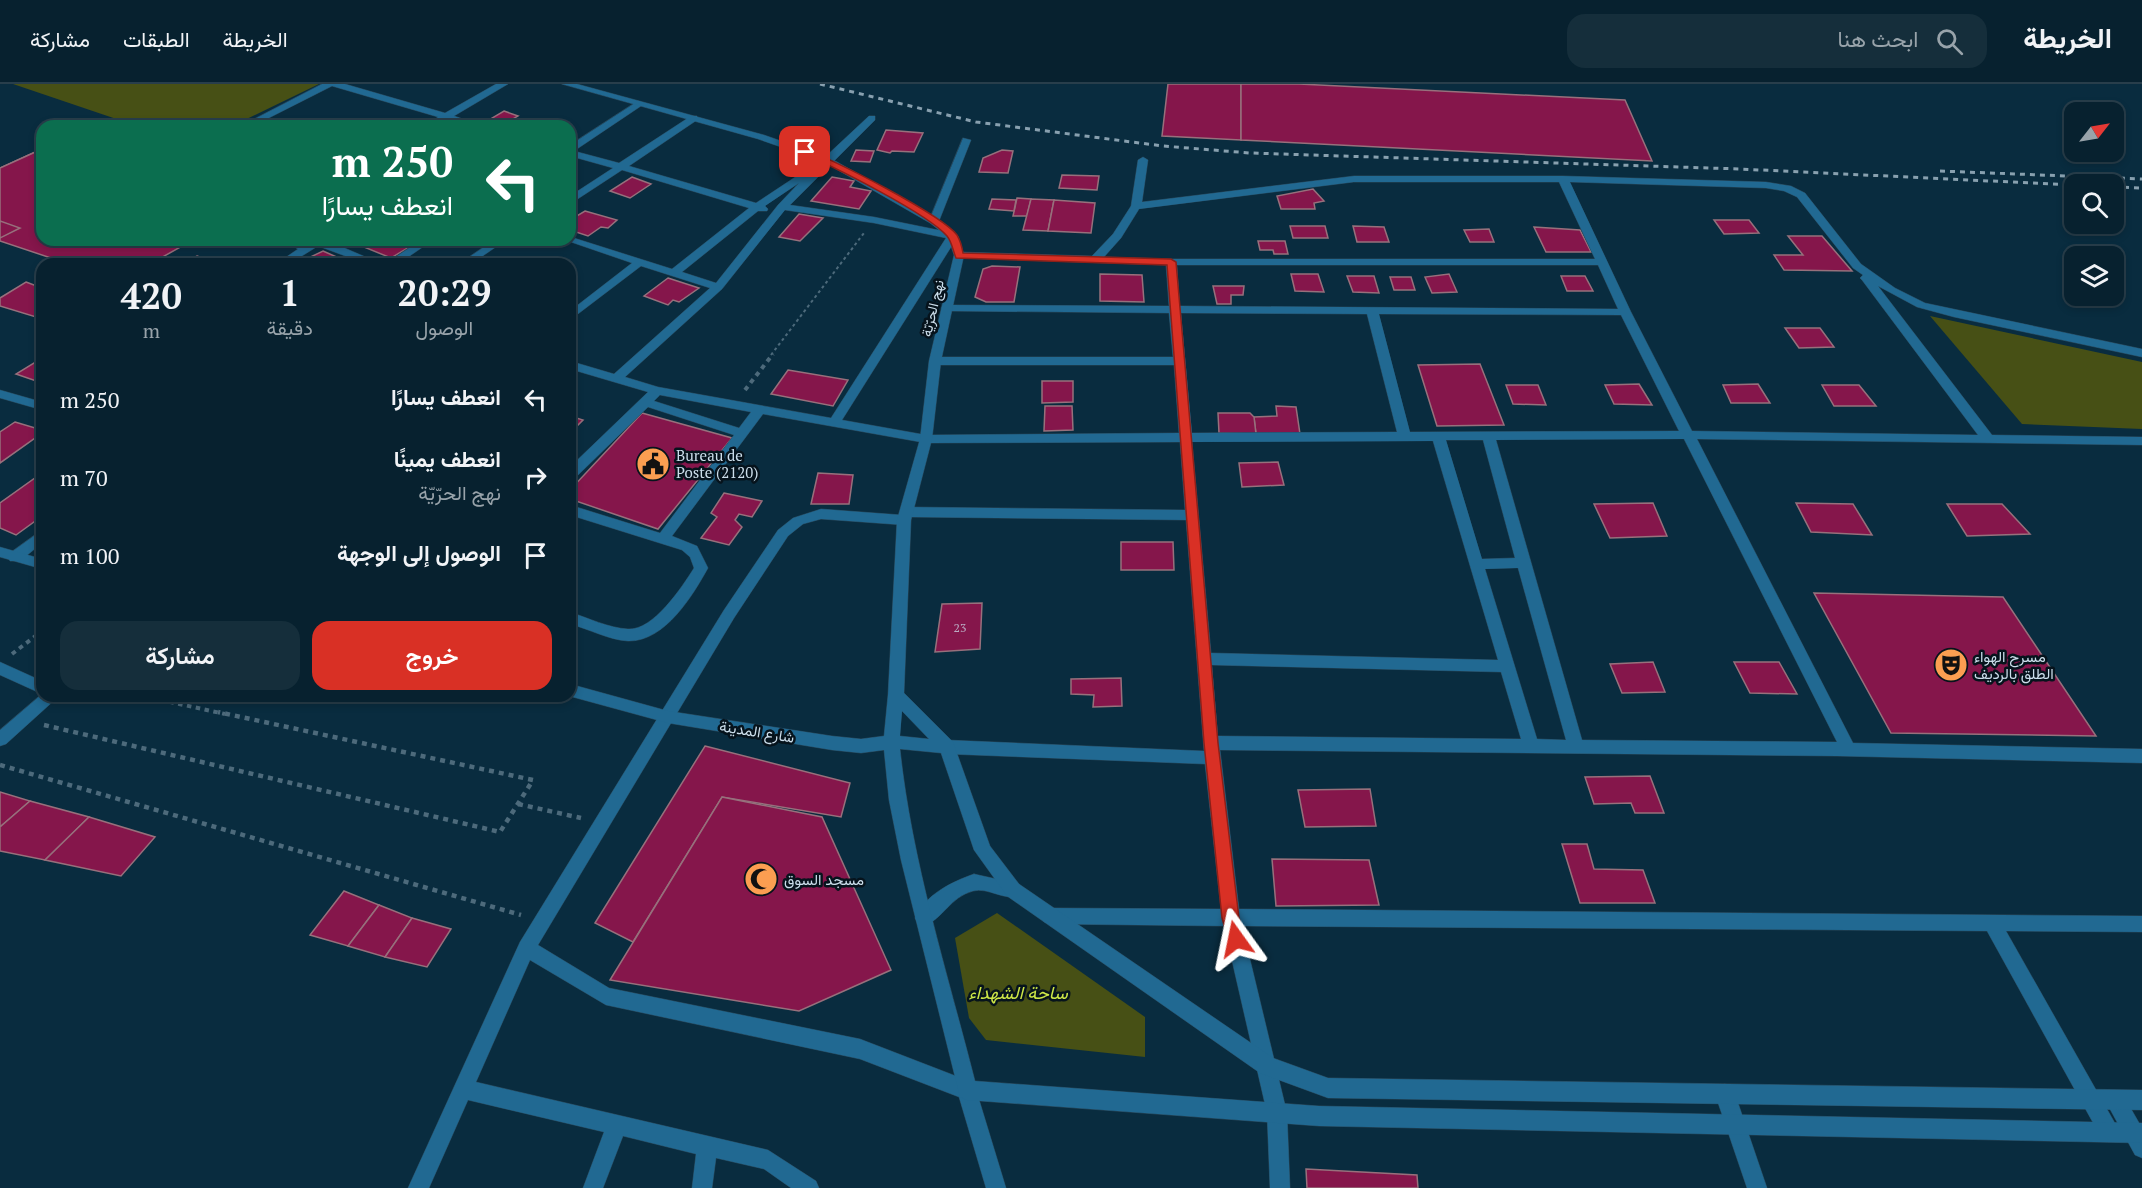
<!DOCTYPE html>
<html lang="ar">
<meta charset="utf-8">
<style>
:root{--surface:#07212f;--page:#152e3b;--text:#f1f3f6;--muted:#98a3aa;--line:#283e4b;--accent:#d93025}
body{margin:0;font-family:"PT Serif",Vazirmatn,serif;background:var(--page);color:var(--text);direction:rtl;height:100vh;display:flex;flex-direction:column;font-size:22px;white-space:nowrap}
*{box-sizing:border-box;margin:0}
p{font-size:20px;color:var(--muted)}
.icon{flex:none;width:33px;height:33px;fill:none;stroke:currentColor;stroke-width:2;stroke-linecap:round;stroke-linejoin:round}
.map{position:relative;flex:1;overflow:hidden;direction:ltr}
.side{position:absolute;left:36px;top:174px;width:540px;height:444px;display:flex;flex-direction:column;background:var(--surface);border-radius:18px;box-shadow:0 3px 9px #0003,0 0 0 2px var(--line);direction:rtl}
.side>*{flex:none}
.top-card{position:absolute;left:36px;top:36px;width:540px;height:126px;border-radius:18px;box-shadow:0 3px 9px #0003,0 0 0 2px var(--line);direction:rtl;background:#0b6e4f;color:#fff;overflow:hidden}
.needle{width:39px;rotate:59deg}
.buttons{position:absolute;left:2064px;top:18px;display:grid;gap:12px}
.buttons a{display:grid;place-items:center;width:60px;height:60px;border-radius:12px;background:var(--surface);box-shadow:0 3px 9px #0003,0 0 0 2px var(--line);font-size:30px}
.pin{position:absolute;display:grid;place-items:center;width:51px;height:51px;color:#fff;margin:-26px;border-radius:12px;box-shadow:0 3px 9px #0006}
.me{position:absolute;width:66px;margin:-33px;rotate:348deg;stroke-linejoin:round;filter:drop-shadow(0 0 4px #0008)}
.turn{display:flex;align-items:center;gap:21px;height:126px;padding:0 24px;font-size:27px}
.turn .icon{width:78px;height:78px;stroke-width:2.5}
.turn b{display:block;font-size:42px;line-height:51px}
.eta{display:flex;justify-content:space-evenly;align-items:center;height:102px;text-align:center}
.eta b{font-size:36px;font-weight:600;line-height:42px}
.primary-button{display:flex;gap:12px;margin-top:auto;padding:12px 24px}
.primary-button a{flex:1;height:69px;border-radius:18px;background:var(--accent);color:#fff;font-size:24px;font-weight:600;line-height:69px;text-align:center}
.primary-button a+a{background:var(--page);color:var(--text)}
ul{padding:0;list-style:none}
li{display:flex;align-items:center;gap:18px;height:78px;padding:0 24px}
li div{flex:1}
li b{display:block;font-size:22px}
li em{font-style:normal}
header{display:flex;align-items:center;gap:36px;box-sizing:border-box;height:84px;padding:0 30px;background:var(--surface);border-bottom:2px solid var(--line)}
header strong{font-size:28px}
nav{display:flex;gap:33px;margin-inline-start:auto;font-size:21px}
.search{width:420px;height:54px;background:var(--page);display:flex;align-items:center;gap:15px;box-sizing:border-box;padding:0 21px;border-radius:18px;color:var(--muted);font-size:22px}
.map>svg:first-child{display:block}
.green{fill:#475015}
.building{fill:#85164b;stroke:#97707c;stroke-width:1.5}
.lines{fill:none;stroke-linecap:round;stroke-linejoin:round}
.minor-casing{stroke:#28485b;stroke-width:1}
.tertiary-casing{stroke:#28485b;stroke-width:1}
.path-far2{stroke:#4d6a7b;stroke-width:2;stroke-dasharray:3 3;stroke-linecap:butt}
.path-far1{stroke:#4d6a7b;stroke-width:4;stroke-dasharray:4.5 4.5;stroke-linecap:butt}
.path{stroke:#4d6a7b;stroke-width:4.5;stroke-dasharray:5 5;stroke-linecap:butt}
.minor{fill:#216992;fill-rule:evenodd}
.tertiary{fill:#216992;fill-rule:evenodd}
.rail{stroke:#88a0af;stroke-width:3;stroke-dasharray:5 5;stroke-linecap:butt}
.route{fill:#d93025;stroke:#8d1f18;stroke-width:1.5}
.labels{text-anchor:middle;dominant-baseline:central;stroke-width:5;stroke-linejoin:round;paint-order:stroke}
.number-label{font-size:12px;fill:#baacc3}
.far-street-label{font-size:14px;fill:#ccdeeb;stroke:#06131c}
.poi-label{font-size:15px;fill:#ccdeeb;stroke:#06131c;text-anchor:start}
.street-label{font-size:15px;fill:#ccdeeb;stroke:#06131c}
.near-park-label{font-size:18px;font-style:italic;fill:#cee847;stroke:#06131c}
</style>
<header>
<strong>الخريطة</strong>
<div class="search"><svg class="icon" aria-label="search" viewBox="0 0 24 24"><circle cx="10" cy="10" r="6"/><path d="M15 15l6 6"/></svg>ابحث هنا</div>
<nav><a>الخريطة</a><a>الطبقات</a><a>مشاركة</a></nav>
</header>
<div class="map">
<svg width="2142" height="1104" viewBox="0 0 2142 1104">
<rect width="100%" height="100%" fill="#092c3f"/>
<g class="green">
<polygon points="13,0 319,0 232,42 137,42"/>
<polygon points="1930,232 2142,278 2142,345 2022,340"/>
<polygon points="997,829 1145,933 1145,973 986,956 969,934 955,854"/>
</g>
<g class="building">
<polygon points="1168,0 1241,0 1241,56 1162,52"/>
<polygon points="1241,0 1299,0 1625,16 1652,77 1241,56"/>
<polygon points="504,27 518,32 501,42 487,37"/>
<polygon points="886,46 923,49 914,68 892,67 890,69 877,66"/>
<polygon points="42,65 42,81 0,102 0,84"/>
<polygon points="42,65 42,156 193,156 150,180 69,180 0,157 0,84"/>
<polygon points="856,66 874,67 870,78 851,77"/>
<polygon points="1002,66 1013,67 1008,89 979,88 983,74"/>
<polygon points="1062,91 1099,92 1097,106 1059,104"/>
<polygon points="632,93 651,100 630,114 610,107"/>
<polygon points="832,93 854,97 850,103 871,107 859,125 811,117"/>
<polygon points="1313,105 1324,117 1314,119 1315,125 1281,125 1277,112"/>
<polygon points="1017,114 1031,115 1027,132 1013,132"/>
<polygon points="992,115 1016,116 1014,127 989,125"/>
<polygon points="1031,115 1054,116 1048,147 1023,146"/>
<polygon points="1054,116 1095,119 1091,149 1048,147"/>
<polygon points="585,127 617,136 608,144 601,143 588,152 570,146 570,136"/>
<polygon points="799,130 823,134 800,157 779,153"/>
<polygon points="1714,136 1749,136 1759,149 1724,150"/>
<polygon points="0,137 20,144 0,154"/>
<polygon points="1290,142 1325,142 1328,154 1293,154"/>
<polygon points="1353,142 1384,143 1389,158 1357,158"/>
<polygon points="1534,143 1580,146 1591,168 1546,168"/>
<polygon points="1489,145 1494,158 1470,158 1464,146"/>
<polygon points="1788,152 1822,152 1852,187 1784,186 1774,171 1803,171"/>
<polygon points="347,156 421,156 391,174"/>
<polygon points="1258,157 1285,157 1288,170 1274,170 1273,166 1260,166"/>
<polygon points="323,167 348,178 353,180 296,180"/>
<polygon points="197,172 217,180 182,180"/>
<polygon points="992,182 1020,183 1014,218 986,218 975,213 983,185"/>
<polygon points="1100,190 1142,191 1144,218 1100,217"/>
<polygon points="1291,190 1318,190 1324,208 1295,207"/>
<polygon points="1449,190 1457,208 1432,209 1425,193"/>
<polygon points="1347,192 1374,192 1379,209 1353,208"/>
<polygon points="1561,192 1585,192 1593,207 1567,207"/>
<polygon points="1390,193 1411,193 1415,206 1394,206"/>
<polygon points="668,194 699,204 679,218 673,216 668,221 644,212"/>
<polygon points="26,198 42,204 42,229 36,233 0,222 0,214"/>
<polygon points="1213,202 1244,202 1243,211 1231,211 1231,220 1217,220"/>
<polygon points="1785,244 1820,244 1834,263 1799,264"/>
<polygon points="42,274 42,299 16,290"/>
<polygon points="1480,280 1504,341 1437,342 1418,281"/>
<polygon points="788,286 848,296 833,322 771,310"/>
<polygon points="1042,297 1073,297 1073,318 1042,319"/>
<polygon points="1639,300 1652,321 1614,320 1605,301"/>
<polygon points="1758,300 1770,319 1731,319 1723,301"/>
<polygon points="1506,301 1538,301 1546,321 1513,320"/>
<polygon points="1822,301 1859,301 1876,322 1834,322"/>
<polygon points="1045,322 1072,322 1073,346 1044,347"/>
<polygon points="1276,322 1296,323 1300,350 1256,350 1254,333 1277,332"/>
<polygon points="642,329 732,354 658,445 570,415 570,406"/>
<polygon points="1218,329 1250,329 1254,333 1256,350 1219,349"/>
<polygon points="570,332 583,336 570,349"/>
<polygon points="15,338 42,346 42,349 0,379 0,348"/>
<polygon points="1278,378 1284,401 1242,403 1239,379"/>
<polygon points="42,389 42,432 16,451 0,444 0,419"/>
<polygon points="818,389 853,391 849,420 811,420"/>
<polygon points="724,409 762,417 752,433 739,430 735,436 742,443 729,461 701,454 717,433 711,429"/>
<polygon points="1653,419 1667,452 1610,454 1594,420"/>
<polygon points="1796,419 1853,420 1872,451 1811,448"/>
<polygon points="1947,420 2002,420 2030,450 1967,452"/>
<polygon points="1121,458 1173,458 1174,486 1121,486"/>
<polygon points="1814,509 2003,513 2096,652 1891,649"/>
<polygon points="982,519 980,565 935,568 942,520"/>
<polygon points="1653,578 1665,608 1622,609 1610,580"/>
<polygon points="1734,578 1779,578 1797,610 1750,609"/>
<polygon points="1121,594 1122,622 1093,623 1094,611 1071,610 1071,595"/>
<polygon points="705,662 850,699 841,733 722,713 633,858 595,839"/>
<polygon points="1650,692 1664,729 1635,729 1631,719 1594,720 1585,693"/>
<polygon points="1370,705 1376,742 1305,743 1298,706"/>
<polygon points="0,708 30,717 0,743"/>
<polygon points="722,713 822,733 891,886 799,927 610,896"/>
<polygon points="30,717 89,733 45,776 0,767 0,743"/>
<polygon points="89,733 155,753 121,792 45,776"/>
<polygon points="1562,760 1587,760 1594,785 1643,786 1655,819 1580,819"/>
<polygon points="1272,775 1369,776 1379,821 1276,822"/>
<polygon points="344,807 379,821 348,862 310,851"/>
<polygon points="379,821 412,834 385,873 348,862"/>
<polygon points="412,834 451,845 427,883 385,873"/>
<polygon points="1306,1085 1417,1091 1418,1104 1307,1104"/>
</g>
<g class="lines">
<defs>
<g id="minor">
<polygon points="322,0 345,0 445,29 496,0 508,0 454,32 484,42 469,42 447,36 436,42 424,42 438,33 332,2 253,42 241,42"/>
<path d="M638,17L641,18V22L574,67L619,79L691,32H697V36L629,82L756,119L824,74L869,32H875V36L790,121L874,133L953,149L958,152L842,336L926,351L1179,349L1174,281H935L929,277L935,273H1173L1169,229L947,227L941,224L947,221L1169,222L1166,181L959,174L954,171L959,168L1092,172L1113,150L1131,122L1138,76L1143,73L1148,76L1142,118L1354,92H1563L1766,98L1791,102L1805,109L1861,180L1895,204L1925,219L2142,265V273L1954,233L1917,223L1878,202L1992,351L2142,353V361L1697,355L1853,659L2142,665V679L1837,672L1220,666L1239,825L2142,832V848L2006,847L2116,1041L2119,1048L2116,1055L2109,1058L2102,1055L1987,847L1242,842L1287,1029L1290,1104H1270L1267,1029L1224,842L1050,840L1044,838L1041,832L1044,826L1050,824L1221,825L1205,680L947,670L941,668L939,663L941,658L947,656L1204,667L1186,436L909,433L911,436L909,439L904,441L821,435L803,440L788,452L734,534L538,861L609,904L860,955L974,999L1006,1104H986L959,1013L860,975L606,921L530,876L476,998L768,1066L816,1097L819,1104H791L764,1085L716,1074L712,1104H692L696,1070L623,1052L603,1104H583L604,1048L468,1016L429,1104H408L520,858L724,526L778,446L793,434L821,425L902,431L900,428L902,425L907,423L1185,426L1180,358L926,359L763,330L672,452L697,462L708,484C693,511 665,558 628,557C609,556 589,545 570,540V528C588,534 609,544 628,545C653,547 682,503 694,484L690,473L682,466L570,431V421L660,449L734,351L648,323L575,394L570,395V383L648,308L570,285V277L614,290L710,204L641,182L570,236V227L632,179L565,156L574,154L672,185L749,124L622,86L570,120V112L613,84L570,72V61ZM1354,98H1559L1595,175H1171L1104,173L1121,154L1139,125ZM1570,98L1766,104L1784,107L1797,113L1853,184L1863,191L1860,194L1862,196L1978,351L1692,347L1631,228ZM799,99L778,121L716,199L682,188L758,127H767L768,125L765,122ZM785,126L874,139L946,154L831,334L658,303L625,293L722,205ZM1177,181H1598L1618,225L1180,222ZM1181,229L1367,230L1397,348L1192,349ZM1379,230L1621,231L1679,347L1410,348ZM660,311L751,328L739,344L654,317ZM1684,355L1837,658L1582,656L1496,356ZM1446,356H1483L1515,474L1482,475ZM1433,357L1498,576L1211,569L1192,358ZM1518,484L1566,656L1537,655L1485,485ZM1212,581L1501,588L1521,655L1218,652Z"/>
<polygon points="963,54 971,56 939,137 930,139 929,137"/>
<polygon points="278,156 293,156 306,161 313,156 326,156 382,180 367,180 318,162 289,180 276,180 298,165"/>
<polygon points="421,156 433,156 398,180 385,180"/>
<polygon points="494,156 506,156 471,180 459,180"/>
<polygon points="0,306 42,318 42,326 0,314"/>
<polygon points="42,446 42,459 20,477 10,477 8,473 10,469"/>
<polygon points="0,578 42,597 42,610 0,591"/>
<polygon points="42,610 59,612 6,660 0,662 0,646"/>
<path d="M974,790L1019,800L1022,806L1019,812C1004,817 988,803 973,807C950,813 943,835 924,842L918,840L915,834C925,811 951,798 974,790Z"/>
<polygon points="1725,1000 1732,1003 1735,1010 1767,1104 1747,1104 1715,1010 1718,1003"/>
<polygon points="2115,1006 2122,1009 2142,1044 2142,1074 2135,1071 2105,1016 2108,1009"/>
</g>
<g id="tertiary">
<path d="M562,0H577L764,51L830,74L938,135L958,152L964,171L941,277L932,355L911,436L904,609L953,658L990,762L1019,800L1273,974L1328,994L2142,1006V1026L1328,1014L1260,989L1007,812L974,766L941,669L900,665C912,778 947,887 975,997L1319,1022L2142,1039V1059L1319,1042L967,1016L960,1013L901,776L889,716L884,666L861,669L832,666L668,639L569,612L570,600L668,627L832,652L861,655L884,652L888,611L897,436L920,355L929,277L954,171L948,153L930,139L824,78L758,55ZM902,627L929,655L900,652Z"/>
<polygon points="0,463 42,475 42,485 0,473"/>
</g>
</defs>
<use href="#minor" class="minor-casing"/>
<use href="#tertiary" class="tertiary-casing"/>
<polyline class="path-far2" points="771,271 864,149"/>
<g class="path-far1">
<polyline points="745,306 773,270"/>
<polyline points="12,570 42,547"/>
<polyline points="143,612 225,630"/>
</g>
<g class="path">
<polyline points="44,641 500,748 533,696 218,628"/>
<polyline points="0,681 521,831"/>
<polyline points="518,720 581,734"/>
</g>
<use href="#minor" class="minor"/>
<use href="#tertiary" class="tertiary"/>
<g class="rail">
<polyline points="820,0 976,38 1163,62 1250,69 1740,85 2074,101"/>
<polyline points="1940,87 2142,95"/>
<polyline points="2114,103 2142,104"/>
</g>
</g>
<path class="route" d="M805,66C831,73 943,132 957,151C960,156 962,163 963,169L1171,175L1176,178L1218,659L1239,834L1244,855L1242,861L1236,863L1230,861L1222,834L1204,659L1167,181L956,174C953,167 952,158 947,152C928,130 832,81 802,70V67Z"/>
<defs>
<symbol id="civic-disc" viewBox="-11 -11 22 22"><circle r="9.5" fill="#fb9e51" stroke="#06131c"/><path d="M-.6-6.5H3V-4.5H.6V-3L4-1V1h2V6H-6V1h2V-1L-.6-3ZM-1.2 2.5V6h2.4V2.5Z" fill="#111"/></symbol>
<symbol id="theatre-disc" viewBox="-11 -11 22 22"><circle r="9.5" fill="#fb9e51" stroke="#06131c"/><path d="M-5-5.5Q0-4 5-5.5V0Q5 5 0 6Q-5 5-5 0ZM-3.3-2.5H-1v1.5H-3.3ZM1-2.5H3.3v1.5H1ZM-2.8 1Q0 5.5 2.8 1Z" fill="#111"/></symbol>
<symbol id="mosque-disc" viewBox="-11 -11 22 22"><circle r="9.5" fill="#fb9e51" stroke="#06131c"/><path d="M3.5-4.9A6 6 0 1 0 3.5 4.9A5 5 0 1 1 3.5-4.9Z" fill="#111"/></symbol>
</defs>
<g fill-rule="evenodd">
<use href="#civic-disc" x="634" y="361" width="38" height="38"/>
<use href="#theatre-disc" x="1932" y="562" width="38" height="38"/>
<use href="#mosque-disc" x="742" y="776" width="38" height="38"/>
</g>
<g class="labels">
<g class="number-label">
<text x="960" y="543">23</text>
</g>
<g class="far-street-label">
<text transform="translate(932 224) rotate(-77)">نهج الحرّيّة</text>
</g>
<g class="poi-label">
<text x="676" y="371">Bureau de<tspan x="676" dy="17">Poste (2120)</tspan></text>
<text x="1974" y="572">مسرح الهواء<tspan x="1974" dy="17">الطلق بالرديف</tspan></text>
<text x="784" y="795">مسجد السوق</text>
</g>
<g class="street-label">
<text transform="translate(757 647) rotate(9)">شارع المدينة</text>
</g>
<g class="near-park-label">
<text x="1018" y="908">ساحة الشهداء</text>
</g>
</g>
</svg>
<div class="buttons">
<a><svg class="needle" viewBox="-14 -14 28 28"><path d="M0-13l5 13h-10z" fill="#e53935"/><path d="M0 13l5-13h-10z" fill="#98a3aa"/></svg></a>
<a><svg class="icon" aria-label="search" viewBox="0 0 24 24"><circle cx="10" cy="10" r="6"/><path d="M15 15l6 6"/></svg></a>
<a><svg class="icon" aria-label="layers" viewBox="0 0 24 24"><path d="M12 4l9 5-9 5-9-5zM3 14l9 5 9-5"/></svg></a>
</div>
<div class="pin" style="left:805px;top:68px;background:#d93025"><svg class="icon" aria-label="arrive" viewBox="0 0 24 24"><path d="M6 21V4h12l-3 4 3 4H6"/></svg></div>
<svg class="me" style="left:1236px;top:855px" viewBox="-20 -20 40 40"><path d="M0-17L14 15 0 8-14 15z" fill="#d93025" stroke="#fff" stroke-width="4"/></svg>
<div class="top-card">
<div class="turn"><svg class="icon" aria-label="left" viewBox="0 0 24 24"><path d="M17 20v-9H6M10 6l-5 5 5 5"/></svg><div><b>250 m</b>انعطف يسارًا</div></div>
</div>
<section class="side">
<div class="eta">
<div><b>20:29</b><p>الوصول</p></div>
<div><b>1</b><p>دقيقة</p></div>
<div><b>420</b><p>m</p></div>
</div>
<ul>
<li><svg class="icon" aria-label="left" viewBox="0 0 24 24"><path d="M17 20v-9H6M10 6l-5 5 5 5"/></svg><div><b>انعطف يسارًا</b></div><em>250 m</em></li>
<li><svg class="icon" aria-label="right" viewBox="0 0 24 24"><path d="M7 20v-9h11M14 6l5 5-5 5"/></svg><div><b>انعطف يمينًا</b><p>نهج الحرّيّة</p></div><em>70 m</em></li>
<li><svg class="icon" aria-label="arrive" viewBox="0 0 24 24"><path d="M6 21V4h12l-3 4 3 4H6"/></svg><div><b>الوصول إلى الوجهة</b></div><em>100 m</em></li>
</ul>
<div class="primary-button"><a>خروج</a><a>مشاركة</a></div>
</section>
</div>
